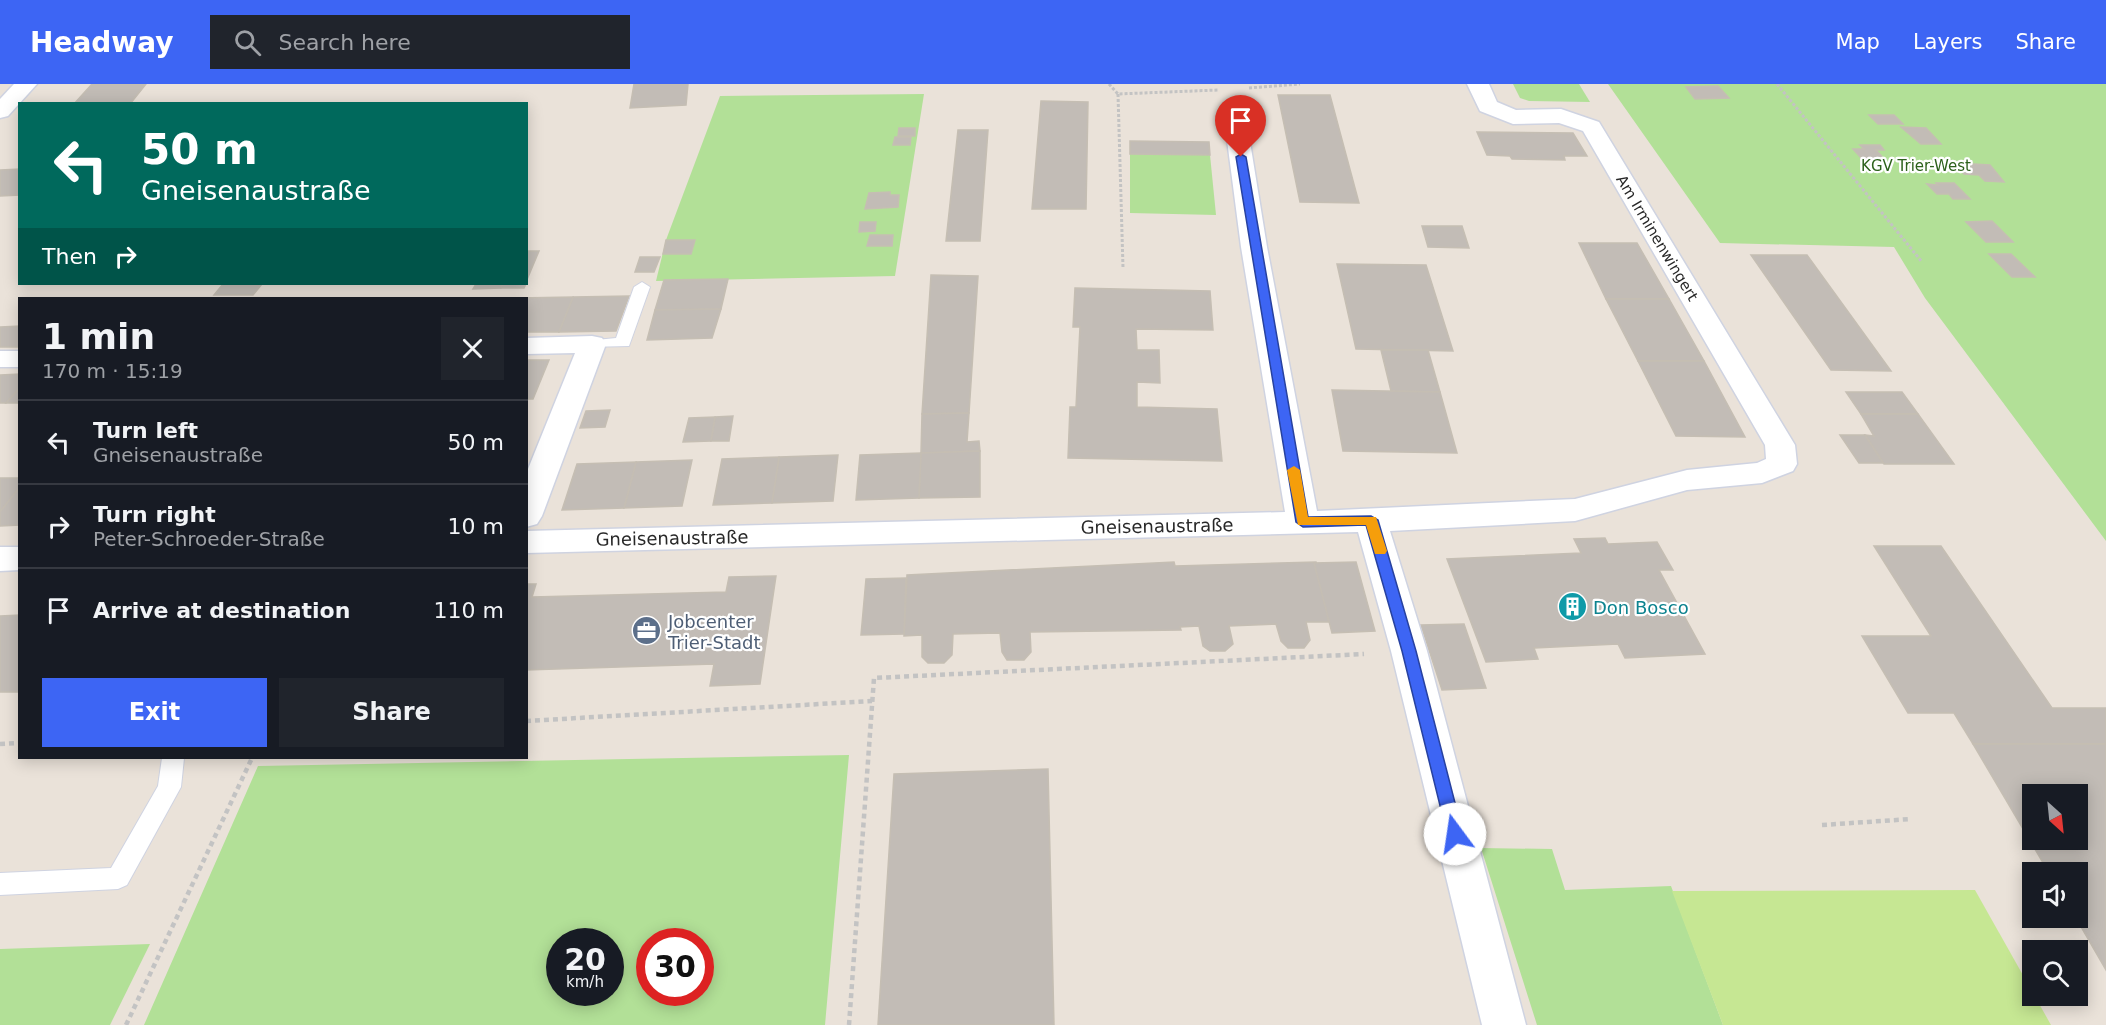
<!DOCTYPE html>
<meta charset="utf-8">
<style>
:root{--surface:#171b24;--page:#20242c;--text:#f1f3f6;--muted:#9ea1a6;--line:#363941;--accent:#3d65f4}
body{margin:0;font-family:"DejaVu Sans",sans-serif;background:var(--page);color:var(--text);height:100vh;display:flex;flex-direction:column;font-size:22px;white-space:nowrap}
*{box-sizing:border-box;margin:0}
p{font-size:20px;color:var(--muted)}
.icon{flex:none;width:33px;height:33px;fill:none;stroke:currentColor;stroke-width:2;stroke-linecap:round;stroke-linejoin:round}
.map{position:relative;flex:1;overflow:hidden}
.drawer{position:absolute;left:18px;top:213px;width:510px;height:462px;display:flex;flex-direction:column;background:var(--surface);border-radius:0px;box-shadow:0 3px 15px #0003}
.drawer>*{flex:none}
.banner{position:absolute;left:18px;top:18px;width:510px;height:183px;border-radius:0px;box-shadow:0 3px 15px #0003;background:#00695c;color:#fff;overflow:hidden}
.needle{width:39px;rotate:153deg}
.buttons{position:absolute;left:2022px;top:700px;display:grid;gap:12px}
.buttons a{display:grid;place-items:center;width:66px;height:66px;border-radius:0px;background:var(--surface);box-shadow:0 3px 15px #0003;font-size:30px}
.speed{position:absolute;left:546px;top:844px;display:flex;gap:12px;font-size:30px;font-weight:700;text-align:center}
.speed>*{display:grid;place-content:center;width:78px;height:78px;border-radius:50%;background:var(--surface);box-shadow:0 3px 15px #0003;line-height:1}
.speed small{font-size:15px;font-weight:400}
.speed .limit{border:9px solid #d22;background:#fff;color:#111}
.pin{position:absolute;display:grid;place-items:center;width:51px;height:51px;color:#fff;margin:-62px -26px;border-radius:50% 50% 50% 0;rotate:-45deg;box-shadow:0 0 6px #0007}
.pin .icon{rotate:45deg}
.me{position:absolute;width:66px;margin:-33px;rotate:346deg;stroke-linejoin:round;filter:drop-shadow(0 0 4px #0008)}
.turn{display:flex;align-items:center;gap:21px;height:126px;padding:0 24px;font-size:27px}
.turn .icon{width:78px;height:78px;stroke-width:2.5}
.turn b{display:block;font-size:42px;line-height:51px}
.then{display:flex;align-items:center;height:57px;padding:0 24px;background:#0003;gap:12px;font-size:22px}
.round{display:grid;place-items:center;flex:none;width:63px;height:63px;border-radius:0px;background:var(--page)}
.summary{display:flex;align-items:center;justify-content:space-between;height:102px;padding:0 24px}
h1{font-size:36px;font-weight:800;line-height:45px}
.cta{display:flex;gap:12px;margin-top:auto;padding:12px 24px}
.cta a{flex:1;height:69px;border-radius:0px;background:var(--accent);color:#fff;font-size:24px;font-weight:800;line-height:69px;text-align:center}
.cta a+a{background:var(--page);color:var(--text)}
ul{padding:0;list-style:none}
li{display:flex;align-items:center;gap:18px;height:84px;padding:0 24px;border-top:2px solid var(--line)}
li div{flex:1}
li b{display:block;font-size:22px}
li em{font-style:normal}
header{display:flex;align-items:center;gap:36px;box-sizing:border-box;height:84px;padding:0 30px;background:var(--accent);color:#fff}
header strong{font-size:28px}
nav{display:flex;gap:33px;margin-inline-start:auto;font-size:21px}
.search{width:420px;height:54px;background:var(--page);display:flex;align-items:center;gap:15px;box-sizing:border-box;padding:0 21px;border-radius:0px;color:var(--muted);font-size:22px}
.map>svg:first-child{display:block}
.green{fill:#b2e097;fill-rule:evenodd}
.pitch{fill:#c6e793}
.building{fill:#c2bcb6;stroke:#c5beb3;stroke-width:1.5;fill-rule:evenodd}
.lines{fill:none;stroke-linecap:round;stroke-linejoin:round}
.service-casing{stroke:#cfd3e1;stroke-width:2}
.minor-casing{stroke:#cfd3e1;stroke-width:3}
.tertiary-casing{stroke:#cfd3e1;stroke-width:3}
.path-far1{stroke:#c3c3c3;stroke-width:3;stroke-dasharray:3 2;stroke-linecap:butt}
.path{stroke:#c3c3c3;stroke-width:4.5;stroke-dasharray:5 4;stroke-linecap:butt}
.service{fill:#fff;fill-rule:evenodd}
.minor{fill:#fff;fill-rule:evenodd}
.tertiary{fill:#fff;fill-rule:evenodd}
.route{fill:#3d65f4;stroke:#28429f;stroke-width:1.5}
.slow{fill:#f59e0b}
.labels{text-anchor:middle;dominant-baseline:central;stroke-width:4.5;stroke-linejoin:round;paint-order:stroke}
.far-park-label{font-size:15px;fill:#2c611b;stroke:#fff}
.far-street-label{font-size:15px;fill:#282828;stroke:#fff}
.street-label{font-size:18px;fill:#282828;stroke:#fff}
.culture-label{font-size:18px;fill:#0d838f;stroke:#fff;text-anchor:start}
.service-label{font-size:18px;fill:#4e5e75;stroke:#fff;text-anchor:start}
</style>
<header>
<strong>Headway</strong>
<div class="search"><svg class="icon" aria-label="search" viewBox="0 0 24 24"><circle cx="10" cy="10" r="6"/><path d="M15 15l6 6"/></svg>Search here</div>
<nav><a>Map</a><a>Layers</a><a>Share</a></nav>
</header>
<div class="map">
<svg width="2106" height="941" viewBox="0 0 2106 941">
<rect width="100%" height="100%" fill="#eae2d9"/>
<g class="green">
<polygon points="1513,0 1579,0 1590,18 1529,17 1520,14"/>
<polygon points="1608,0 2106,0 2106,457 1925,214 1894,163 1720,159"/>
<polygon points="924,10 895,192 656,197 666,156 720,12"/>
<polygon points="1130,70 1210,71 1216,131 1130,129"/>
<path d="M849,671L825,941H144L258,682ZM560,858H610V909H560ZM650,858H700V909H650Z"/>
<polygon points="1481,764 1552,765 1565,806 1671,802 1723,941 1537,941"/>
<polygon points="150,860 110,941 0,941 0,865"/>
</g>
<polygon class="pitch" points="1975,806 2051,941 1723,941 1672,807"/>
<g class="building">
<polygon points="92,0 146,0 130,20 74,20"/>
<polygon points="634,0 688,0 686,21 630,24"/>
<polygon points="1718,2 1729,14 1695,15 1686,3"/>
<polygon points="1278,11 1330,11 1359,119 1300,118"/>
<polygon points="1041,17 1088,18 1086,125 1032,125"/>
<polygon points="1869,31 1894,31 1903,40 1878,40"/>
<polygon points="1901,43 1926,44 1941,60 1921,60"/>
<polygon points="899,44 915,44 915,52 898,52"/>
<polygon points="958,46 988,46 980,157 946,157"/>
<polygon points="1477,48 1573,49 1587,72 1564,72 1565,76 1512,75 1510,72 1487,71"/>
<polygon points="895,53 911,53 910,61 893,61"/>
<polygon points="1130,57 1209,58 1210,71 1130,70"/>
<polygon points="1860,61 1880,61 1884,66 1876,66 1886,77 1863,76 1853,65 1864,65"/>
<polygon points="1956,79 1990,81 2004,98 1985,97 1979,91 1964,90"/>
<polygon points="20,85 20,111 0,112 0,86"/>
<polygon points="1936,99 1954,99 1970,115 1953,115 1949,110 1937,110 1927,100 1938,101"/>
<polygon points="890,108 890,111 899,111 898,123 865,125 869,109"/>
<polygon points="1992,137 2013,158 1986,158 1966,138"/>
<polygon points="860,138 876,138 875,147 859,148"/>
<polygon points="1422,142 1462,142 1469,164 1428,163"/>
<polygon points="870,151 893,151 892,162 867,162"/>
<polygon points="666,156 695,156 691,170 663,170"/>
<polygon points="1579,159 1637,159 1669,215 1606,215"/>
<polygon points="526,167 539,167 526,198"/>
<polygon points="1989,170 2011,170 2035,193 2012,193"/>
<polygon points="1751,171 1807,171 1891,287 1831,286"/>
<polygon points="640,173 660,173 654,188 635,188"/>
<polygon points="1337,180 1426,181 1453,267 1356,265"/>
<polygon points="931,191 978,192 969,329 922,330"/>
<polygon points="728,195 721,225 655,226 664,196"/>
<polygon points="223,200 262,200 253,211 214,211"/>
<polygon points="476,200 503,200 501,204 473,205"/>
<polygon points="503,200 526,200 524,204 501,204"/>
<polygon points="1075,204 1210,207 1213,246 1136,245 1137,266 1159,266 1160,299 1137,298 1137,323 1217,325 1222,377 1068,374 1070,323 1076,323 1080,243 1073,243"/>
<polygon points="629,212 616,247 559,248 573,213"/>
<polygon points="573,213 559,248 526,248 526,214 517,214"/>
<polygon points="1606,215 1669,215 1704,277 1638,277"/>
<polygon points="721,225 712,254 647,256 655,226"/>
<polygon points="20,242 20,263 0,263 0,243"/>
<polygon points="1381,266 1428,266 1440,308 1391,307"/>
<polygon points="526,276 549,276 533,315 526,315"/>
<polygon points="1638,277 1704,277 1745,353 1676,352"/>
<polygon points="20,290 20,304 6,319 0,319 0,291"/>
<polygon points="20,304 20,319 6,319"/>
<polygon points="1332,306 1440,308 1457,369 1343,367"/>
<polygon points="1846,308 1902,308 1918,330 1861,330"/>
<polygon points="610,326 605,343 580,344 586,327"/>
<polygon points="969,329 967,358 979,357 980,367 921,369 922,330"/>
<polygon points="1861,330 1918,330 1954,380 1884,380 1865,351 1874,352"/>
<polygon points="733,332 729,357 711,357 715,333"/>
<polygon points="715,333 711,357 683,358 689,334"/>
<polygon points="1840,351 1865,351 1883,379 1859,379"/>
<polygon points="980,367 980,413 919,414 921,369"/>
<polygon points="921,369 919,414 856,416 860,371"/>
<polygon points="838,371 833,417 772,419 779,373"/>
<polygon points="779,373 772,419 713,421 722,375"/>
<polygon points="692,376 682,422 624,424 636,378"/>
<polygon points="636,378 624,424 562,426 577,380"/>
<polygon points="0,394 20,394 20,403 0,428"/>
<polygon points="20,403 20,441 0,442 0,428"/>
<polygon points="1605,454 1608,460 1657,458 1673,486 1659,486 1705,570 1625,574 1618,560 1534,564 1538,575 1486,578 1447,475 1581,469 1574,455"/>
<polygon points="1874,462 1941,462 2052,624 2106,624 2106,660 1973,660 1954,629 1908,629 1862,552 1931,552"/>
<polygon points="1174,478 1175,482 1316,478 1329,538 1306,538 1310,556 1304,564 1288,564 1281,557 1276,540 1229,542 1233,560 1225,567 1210,567 1203,562 1199,542 1180,543 1181,546 1030,548 1031,568 1024,576 1007,576 1002,568 1000,549 953,550 952,571 944,579 928,579 922,573 922,551 904,552 907,491"/>
<polygon points="1356,478 1375,547 1332,549 1314,479"/>
<polygon points="776,492 760,600 710,602 714,580 526,586 526,500 536,500 532,513 726,508 729,493"/>
<polygon points="906,494 904,550 861,551 866,495"/>
<polygon points="20,531 20,608 0,608 0,532"/>
<polygon points="1464,540 1486,604 1442,606 1421,541"/>
<path d="M1973,660H2106V886L2076,834L2078,789H2049ZM2032,711H2078V756H2032Z"/>
<polygon points="1048,685 1054,941 878,941 894,690"/>
</g>
<g class="lines">
<defs>
<g id="service">
<polygon points="642,198 650,203 629,262 586,263 584,260 586,257 616,254 634,203"/>
<polygon points="162,674 184,674 181,703 127,801 118,805 0,811 0,789 111,784 158,702"/>
</g>
<g id="minor">
<polygon points="1467,0 1489,0 1497,18 1516,26 1561,25 1599,38 1795,361 1797,380 1793,387 1762,399 1687,406 1575,437 1390,447 1427,567 1526,941 1482,941 1391,567 1358,448 526,469 526,447 1285,428 1241,163 1224,33 1227,28 1243,28 1246,33 1267,163 1317,427 1575,415 1687,386 1757,379 1766,375 1765,361 1583,47 1559,39 1513,40 1480,27"/>
<polygon points="592,252 602,254 606,260 542,432 537,440 526,443 526,390 575,269 526,270 526,254"/>
<rect x="0" y="267" width="20" height="16"/>
<polygon points="0,463 20,463 20,486 0,487"/>
</g>
<polygon id="tertiary" points="14,0 37,0 8,32 0,34 0,15"/>
</defs>
<use href="#service" class="service-casing"/>
<use href="#minor" class="minor-casing"/>
<use href="#tertiary" class="tertiary-casing"/>
<g class="path-far1">
<polyline points="1109,0 1118,10 1218,6"/>
<polyline points="1777,0 1922,178"/>
<polyline points="1249,4 1300,0"/>
<polyline points="1118,10 1123,184"/>
</g>
<g class="path">
<polyline points="526,637 872,617"/>
<polyline points="0,660 20,659"/>
<polyline points="1822,741 1911,735"/>
<polyline points="126,941 252,674"/>
<polyline points="849,941 874,594 1364,570"/>
</g>
<use href="#service" class="service"/>
<use href="#minor" class="minor"/>
<use href="#tertiary" class="tertiary"/>
</g>
<polygon class="route" points="1241,70 1246,73 1308,433 1371,432 1378,436 1416,567 1463,750 1461,755 1449,755 1447,750 1402,567 1366,441 1303,443 1296,438 1236,73"/>
<polygon class="slow" points="1294,382 1300,386 1308,433 1376,433 1387,467 1385,470 1375,470 1366,441 1298,441 1287,386"/>
<defs>
<symbol id="building-disc" viewBox="-11 -11 22 22"><circle r="9.5" fill="#0f9aa8" stroke="#fff"/><path d="M-4-6H4V6H1V3H-1V6H-4ZM-2.5-4.3h1.7v1.8h-1.7ZM.8-4.3h1.7v1.8H.8ZM-2.5-1h1.7V.8h-1.7ZM.8-1h1.7V.8H.8Z" fill="#fff"/></symbol>
<symbol id="office-disc" viewBox="-11 -11 22 22"><circle r="9.5" fill="#5c6f8a" stroke="#fff"/><path d="M-6-3h4V-5.5h4V-3h4V5H-6ZM-1-4.5V-3h2v-1.5ZM-6 0V1H6V0Z" fill="#fff"/></symbol>
</defs>
<g fill-rule="evenodd">
<use href="#building-disc" x="1556" y="506" width="33" height="33"/>
<use href="#office-disc" x="630" y="530" width="33" height="33"/>
</g>
<g class="labels">
<g class="far-park-label">
<text x="1916" y="82">KGV Trier-West</text>
</g>
<g class="far-street-label">
<text transform="translate(1657 154) rotate(59)">Am Irminenwingert</text>
</g>
<g class="street-label">
<text transform="translate(1157 442) rotate(-1)">Gneisenaustraße</text>
<text transform="translate(672 454) rotate(-1)">Gneisenaustraße</text>
</g>
<g class="culture-label">
<text x="1593" y="523">Don Bosco</text>
</g>
<g class="service-label">
<text x="668" y="537">Jobcenter<tspan x="668" dy="21">Trier-Stadt</tspan></text>
</g>
</g>
</svg>
<div class="buttons">
<a><svg class="needle" viewBox="-14 -14 28 28"><path d="M0-13l5 13h-10z" fill="#e53935"/><path d="M0 13l5-13h-10z" fill="#9ea1a6"/></svg></a>
<a><svg class="icon" aria-label="sound" viewBox="0 0 24 24"><path d="M4 9h4l5-4v14l-5-4H4zM17 9q2 3 0 6"/></svg></a>
<a><svg class="icon" aria-label="search" viewBox="0 0 24 24"><circle cx="10" cy="10" r="6"/><path d="M15 15l6 6"/></svg></a>
</div>
<div class="speed"><div>20<small>km/h</small></div><div class="limit">30</div></div>
<div class="pin" style="left:1241px;top:73px;background:#d93025"><svg class="icon" aria-label="arrive" viewBox="0 0 24 24"><path d="M6 21V4h12l-3 4 3 4H6"/></svg></div>
<svg class="me" style="left:1455px;top:750px" viewBox="-20 -20 40 40"><circle r="19" fill="#fff"/><path d="M0-13L10 11 0 6-10 11z" fill="#3d65f4"/></svg>
<div class="banner">
<div class="turn"><svg class="icon" aria-label="left" viewBox="0 0 24 24"><path d="M17 20v-9H6M10 6l-5 5 5 5"/></svg><div><b>50 m</b>Gneisenaustraße</div></div>
<div class="then">Then<svg class="icon" aria-label="right" viewBox="0 0 24 24"><path d="M7 20v-9h11M14 6l5 5-5 5"/></svg></div>
</div>
<section class="drawer">
<div class="summary"><div><h1>1 min</h1><p>170 m · 15:19</p></div><a class="round"><svg class="icon" aria-label="close" viewBox="0 0 24 24"><path d="M6 6l12 12M18 6L6 18"/></svg></a></div>
<ul>
<li><svg class="icon" aria-label="left" viewBox="0 0 24 24"><path d="M17 20v-9H6M10 6l-5 5 5 5"/></svg><div><b>Turn left</b><p>Gneisenaustraße</p></div><em>50 m</em></li>
<li><svg class="icon" aria-label="right" viewBox="0 0 24 24"><path d="M7 20v-9h11M14 6l5 5-5 5"/></svg><div><b>Turn right</b><p>Peter-Schroeder-Straße</p></div><em>10 m</em></li>
<li><svg class="icon" aria-label="arrive" viewBox="0 0 24 24"><path d="M6 21V4h12l-3 4 3 4H6"/></svg><div><b>Arrive at destination</b></div><em>110 m</em></li>
</ul>
<div class="cta"><a>Exit</a><a>Share</a></div>
</section>
</div>
